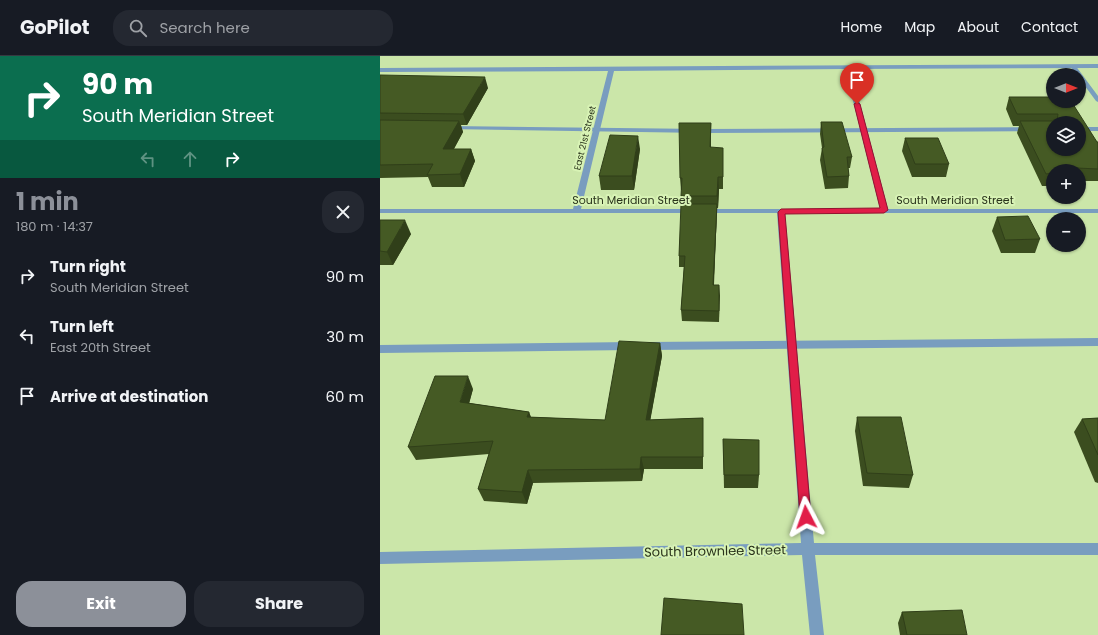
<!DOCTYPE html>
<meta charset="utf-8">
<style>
:root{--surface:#171b24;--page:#242831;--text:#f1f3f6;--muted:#9ea1a6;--line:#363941;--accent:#8c9099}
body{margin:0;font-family:Poppins,sans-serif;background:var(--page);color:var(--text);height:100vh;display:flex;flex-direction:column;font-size:15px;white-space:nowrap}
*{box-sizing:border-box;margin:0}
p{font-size:13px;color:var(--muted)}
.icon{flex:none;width:22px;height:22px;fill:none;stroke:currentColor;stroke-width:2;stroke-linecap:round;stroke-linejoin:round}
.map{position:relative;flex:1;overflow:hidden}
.details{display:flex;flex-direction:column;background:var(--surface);width:380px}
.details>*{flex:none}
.hud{background:#0b6e4f;color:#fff;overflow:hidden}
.needle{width:26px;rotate:90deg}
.controls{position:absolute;left:666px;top:12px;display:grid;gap:8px}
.controls a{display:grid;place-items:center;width:40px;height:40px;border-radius:50%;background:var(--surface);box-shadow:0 1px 3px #0004;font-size:20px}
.pin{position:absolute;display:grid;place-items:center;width:34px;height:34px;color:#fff;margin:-41px -17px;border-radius:50% 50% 50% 0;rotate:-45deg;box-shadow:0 0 4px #0007}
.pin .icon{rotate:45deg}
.me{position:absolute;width:44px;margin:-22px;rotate:356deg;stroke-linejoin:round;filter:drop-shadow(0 0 3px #0008)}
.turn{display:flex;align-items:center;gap:14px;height:84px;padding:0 16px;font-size:18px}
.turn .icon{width:52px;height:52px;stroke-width:2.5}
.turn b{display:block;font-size:28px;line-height:34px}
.lanes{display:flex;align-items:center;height:38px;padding:0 16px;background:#0003;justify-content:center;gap:20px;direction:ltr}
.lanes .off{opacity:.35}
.round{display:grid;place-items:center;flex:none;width:42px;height:42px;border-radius:16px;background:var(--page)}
.summary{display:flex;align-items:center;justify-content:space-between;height:68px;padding:0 16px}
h1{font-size:24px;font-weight:700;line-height:30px;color:var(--accent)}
.action{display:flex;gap:8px;margin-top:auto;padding:8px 16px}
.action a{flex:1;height:46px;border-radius:16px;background:var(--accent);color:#fff;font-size:16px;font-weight:700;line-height:46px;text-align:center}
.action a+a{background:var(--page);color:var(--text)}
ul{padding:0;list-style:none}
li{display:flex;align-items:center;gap:12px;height:60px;padding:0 16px}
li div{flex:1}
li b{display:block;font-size:15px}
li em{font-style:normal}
header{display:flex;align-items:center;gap:24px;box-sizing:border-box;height:56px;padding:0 20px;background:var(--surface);border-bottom:1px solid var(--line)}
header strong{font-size:19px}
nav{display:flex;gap:22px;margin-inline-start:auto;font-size:14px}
.search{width:280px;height:36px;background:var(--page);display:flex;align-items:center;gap:10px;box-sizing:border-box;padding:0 14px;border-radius:16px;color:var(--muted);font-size:15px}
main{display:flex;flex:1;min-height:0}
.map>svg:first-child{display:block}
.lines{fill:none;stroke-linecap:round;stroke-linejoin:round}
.lane{fill:#799dbf;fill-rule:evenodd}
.street{fill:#799dbf;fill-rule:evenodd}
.wall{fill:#3b4d1f}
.shaded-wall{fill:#303f19}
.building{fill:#455a24;stroke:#303f19;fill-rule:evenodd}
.route{fill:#e11d48;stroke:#92132f}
.labels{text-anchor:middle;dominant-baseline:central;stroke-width:4;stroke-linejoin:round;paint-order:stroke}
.far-street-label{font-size:9px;fill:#2a341c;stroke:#d8f3b5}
.street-label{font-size:11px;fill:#2a341c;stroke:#d8f3b5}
.near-street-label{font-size:13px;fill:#2a341c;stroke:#d8f3b5}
</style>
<header>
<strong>GoPilot</strong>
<div class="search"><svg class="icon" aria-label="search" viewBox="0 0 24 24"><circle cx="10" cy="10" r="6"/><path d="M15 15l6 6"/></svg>Search here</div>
<nav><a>Home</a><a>Map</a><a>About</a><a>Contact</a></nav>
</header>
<main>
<section class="details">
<div class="hud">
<div class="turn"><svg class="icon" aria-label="right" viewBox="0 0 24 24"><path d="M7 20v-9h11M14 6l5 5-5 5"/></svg><div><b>90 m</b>South Meridian Street</div></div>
<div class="lanes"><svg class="icon off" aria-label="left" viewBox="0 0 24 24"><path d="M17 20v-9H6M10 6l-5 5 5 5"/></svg><svg class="icon off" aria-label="ahead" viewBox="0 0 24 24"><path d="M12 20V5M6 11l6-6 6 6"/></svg><svg class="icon" aria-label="right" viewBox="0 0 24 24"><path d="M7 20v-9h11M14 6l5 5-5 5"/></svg></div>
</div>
<div class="summary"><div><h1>1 min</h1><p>180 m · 14:37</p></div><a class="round"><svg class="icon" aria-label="close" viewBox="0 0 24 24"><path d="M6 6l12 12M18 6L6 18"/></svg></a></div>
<ul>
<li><svg class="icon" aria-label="right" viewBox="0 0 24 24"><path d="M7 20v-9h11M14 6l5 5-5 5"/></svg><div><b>Turn right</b><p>South Meridian Street</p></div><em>90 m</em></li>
<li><svg class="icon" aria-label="left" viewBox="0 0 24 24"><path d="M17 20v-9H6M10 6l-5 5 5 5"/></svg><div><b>Turn left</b><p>East 20th Street</p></div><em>30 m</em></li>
<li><svg class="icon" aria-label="arrive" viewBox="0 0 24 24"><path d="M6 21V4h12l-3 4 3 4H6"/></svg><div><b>Arrive at destination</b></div><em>60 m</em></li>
</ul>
<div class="action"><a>Exit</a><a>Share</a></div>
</section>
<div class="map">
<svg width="718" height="579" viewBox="0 0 718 579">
<rect width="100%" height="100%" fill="#cbe6a9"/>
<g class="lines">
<g class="lane">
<polygon points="691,9 695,9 718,40 718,46 716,45 699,22 699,19 696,19 690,10"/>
<polygon points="69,70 324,73 673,71 673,75 324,77 67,73 66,72"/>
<rect x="699" y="71" width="19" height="4"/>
<polygon points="718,282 718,290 268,294 263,290 268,286"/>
<polygon points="252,286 257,290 252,294 0,297 0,289"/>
</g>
<path class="street" d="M718,8V12L471,13L508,153H718V157H405L434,487H718V499H435L444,579H430L422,499L0,508V496L421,487L397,157H0V153H193L228,15L0,16V12ZM465,13L500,153H201L234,15Z"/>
</g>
<g class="wall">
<polygon points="0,19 108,32 87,69 81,69 83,76 74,93 91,93 95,105 84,131 52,131 48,121 0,122"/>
<polygon points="629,41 673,41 717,86 718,86 718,125 699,125 699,115 673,115 673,130 662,130 637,77 639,70 633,70 626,53"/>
<polygon points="441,66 472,101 470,112 468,112 469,120 468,132 445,133 440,104 442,92 440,78"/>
<polygon points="331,67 331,92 343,92 343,133 339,133 338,152 337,152 334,229 339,229 339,266 302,265 301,254 304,211 299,211 299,200 302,148 302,134 301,134 300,122"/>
<polygon points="525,82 569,108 566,121 532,121 522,95"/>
<polygon points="260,93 254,134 221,134 219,120"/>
<polygon points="617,161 660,183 655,197 621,197 612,175"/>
<polygon points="0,164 31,178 13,209 0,209"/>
<polygon points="280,287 282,300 270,364 323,362 323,413 264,413 262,425 153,427 147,448 104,445 98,433 109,398 36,404 28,391 93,333 89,347 149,356 151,361 225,364"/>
<polygon points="477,361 533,419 529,432 483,430 475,375"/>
<polygon points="718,362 718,427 715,426 694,376 702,363"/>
<polygon points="343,383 379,419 378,432 344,432"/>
<polygon points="522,556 587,579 520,579 518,567"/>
</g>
<g class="shaded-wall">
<polygon points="105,21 108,32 87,69 83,58"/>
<polygon points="79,65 83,76 67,105 63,93"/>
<polygon points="331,67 331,78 330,103 330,91"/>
<polygon points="258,80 260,93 254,134 252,120"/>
<polygon points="91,93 95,105 84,131 80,118"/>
<polygon points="338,121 339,133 338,152 337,140"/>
<polygon points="337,148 337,158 333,240 333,229"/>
<polygon points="25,164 31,178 13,209 7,196"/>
<polygon points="339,229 340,240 339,266"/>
<polygon points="280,287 282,300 268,377 266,364"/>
<polygon points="88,320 93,333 86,359 80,346"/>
<polygon points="149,356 153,368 147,361"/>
<polygon points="261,401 264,413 262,425 260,413"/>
<polygon points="148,414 153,427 147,448 142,436"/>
</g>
<g class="building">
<polygon points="0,19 105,21 83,58 0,57"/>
<path d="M629,41H673V45H691L717,86H718V113L697,112L699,115H673V117L666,118L640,65H677L678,58H637ZM673,67H699V93H673Z"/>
<polygon points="0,64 79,65 63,93 91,93 80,118 47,119 53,108 0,109"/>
<polygon points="441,66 462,66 472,101 467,101 469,120 447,121 442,92 444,91"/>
<polygon points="299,67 331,67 330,91 343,92 343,121 338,121 337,140 301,140 302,122 300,122"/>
<polygon points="230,79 258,80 252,120 219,120"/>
<polygon points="525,82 558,82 569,108 535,108"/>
<polygon points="301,148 337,148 333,229 339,229 339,255 301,254 305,200 299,200"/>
<polygon points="648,160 660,183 625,184 617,161"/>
<polygon points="0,164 25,164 7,196 0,195"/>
<polygon points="239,285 280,287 266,364 323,362 323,401 261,401 260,413 148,414 142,436 98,433 113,385 28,391 55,320 88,320 80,346 149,356 147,361 225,364"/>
<polygon points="477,361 521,361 533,419 487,417"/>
<polygon points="718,362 718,399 702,363"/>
<polygon points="343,383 379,384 379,419 344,419"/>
<polygon points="284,542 362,548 364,579 281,579"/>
<polygon points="582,554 587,579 527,579 522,556"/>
</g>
<polygon class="route" points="477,46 480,48 508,154 504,157 405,158 431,461 429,465 426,466 422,465 420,461 398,156 401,153 500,152 474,48"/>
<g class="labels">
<g class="far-street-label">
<text transform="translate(205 82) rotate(-76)">East 21st Street</text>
</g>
<g class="street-label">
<text x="251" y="144">South Meridian Street</text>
<text x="575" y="144">South Meridian Street</text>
</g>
<g class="near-street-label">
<text transform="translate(335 495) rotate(-1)">South Brownlee Street</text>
</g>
</g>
</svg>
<div class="controls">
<a><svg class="needle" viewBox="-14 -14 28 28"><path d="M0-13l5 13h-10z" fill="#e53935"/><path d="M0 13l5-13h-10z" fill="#9ea1a6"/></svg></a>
<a><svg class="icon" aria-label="layers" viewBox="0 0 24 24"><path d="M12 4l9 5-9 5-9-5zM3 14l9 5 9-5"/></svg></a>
<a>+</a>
<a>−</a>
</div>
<div class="pin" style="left:477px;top:48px;background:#d93025"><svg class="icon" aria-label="arrive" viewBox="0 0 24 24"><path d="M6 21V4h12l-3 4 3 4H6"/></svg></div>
<svg class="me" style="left:426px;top:461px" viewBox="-20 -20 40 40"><path d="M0-17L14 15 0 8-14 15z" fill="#e11d48" stroke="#fff" stroke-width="4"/></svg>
</div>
</main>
